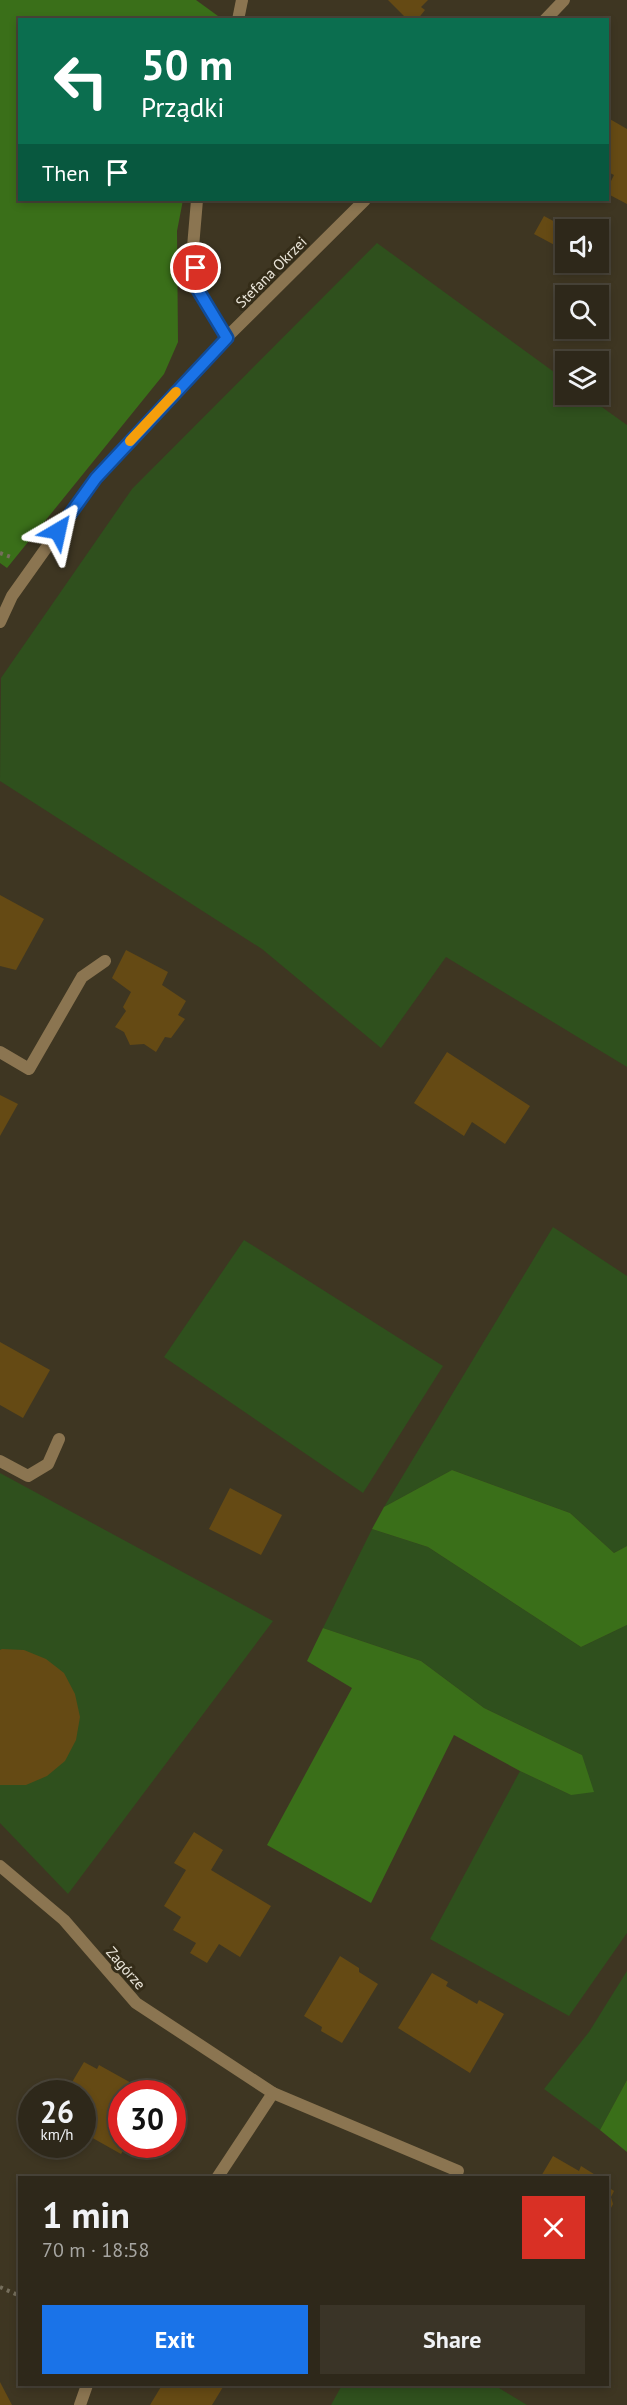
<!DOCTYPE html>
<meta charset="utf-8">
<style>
:root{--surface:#2e281a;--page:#3a3427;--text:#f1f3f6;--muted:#a7a6a2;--line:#494439;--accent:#1a73e8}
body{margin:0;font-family:"PT Sans",sans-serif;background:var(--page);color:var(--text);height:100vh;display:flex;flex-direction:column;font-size:22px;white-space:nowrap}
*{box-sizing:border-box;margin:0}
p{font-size:20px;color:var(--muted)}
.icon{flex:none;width:33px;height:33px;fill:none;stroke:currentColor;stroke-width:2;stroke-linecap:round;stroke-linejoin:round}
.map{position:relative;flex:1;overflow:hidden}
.side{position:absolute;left:18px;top:2176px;width:591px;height:210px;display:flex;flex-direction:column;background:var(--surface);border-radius:0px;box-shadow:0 3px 9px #0003,0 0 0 2px var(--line)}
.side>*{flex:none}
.guide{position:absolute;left:18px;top:18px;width:591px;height:183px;border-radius:0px;box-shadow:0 3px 9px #0003,0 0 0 2px var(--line);background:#0b6e4f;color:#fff;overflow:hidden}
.tools{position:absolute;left:555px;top:219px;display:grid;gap:12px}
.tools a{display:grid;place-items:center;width:54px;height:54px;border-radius:0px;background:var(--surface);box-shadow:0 3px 9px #0003,0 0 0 2px var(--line);font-size:30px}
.speed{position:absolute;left:18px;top:2080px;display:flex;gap:12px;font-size:30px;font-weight:700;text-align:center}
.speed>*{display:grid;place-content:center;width:78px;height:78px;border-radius:50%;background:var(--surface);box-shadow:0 3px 9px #0003,0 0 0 2px var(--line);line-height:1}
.speed small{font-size:15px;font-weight:400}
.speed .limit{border:9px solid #d22;background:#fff;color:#111}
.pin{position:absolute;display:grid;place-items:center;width:51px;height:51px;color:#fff;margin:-26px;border:3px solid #fff;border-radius:50%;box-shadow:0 2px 6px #0007}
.me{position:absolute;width:66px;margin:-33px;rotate:36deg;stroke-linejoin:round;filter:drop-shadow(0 0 4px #0008)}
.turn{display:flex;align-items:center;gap:21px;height:126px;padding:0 24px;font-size:27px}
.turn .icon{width:78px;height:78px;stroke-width:2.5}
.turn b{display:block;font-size:42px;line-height:51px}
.then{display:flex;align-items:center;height:57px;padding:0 24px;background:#0003;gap:12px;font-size:22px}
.round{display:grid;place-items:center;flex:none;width:63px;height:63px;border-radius:0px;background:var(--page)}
.overview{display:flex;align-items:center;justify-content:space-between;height:102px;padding:0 24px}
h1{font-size:36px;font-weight:600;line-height:45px}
.button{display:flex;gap:12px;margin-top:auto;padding:12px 24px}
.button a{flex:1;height:69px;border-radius:0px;background:var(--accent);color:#fff;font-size:24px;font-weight:600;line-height:69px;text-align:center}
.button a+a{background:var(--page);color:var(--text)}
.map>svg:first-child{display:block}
.green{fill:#2f501d}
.forest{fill:#3a6f19}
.building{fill:#654a14}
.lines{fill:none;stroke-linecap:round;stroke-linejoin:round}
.path{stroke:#756e5c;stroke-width:4;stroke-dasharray:3 4.5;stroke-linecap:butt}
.lane{stroke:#8b7551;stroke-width:12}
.street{stroke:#8b7551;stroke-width:12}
.route-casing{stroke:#114b97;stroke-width:15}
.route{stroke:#1a73e8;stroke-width:10}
.slow{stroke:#f59e0b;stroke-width:10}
.labels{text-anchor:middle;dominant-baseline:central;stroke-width:6;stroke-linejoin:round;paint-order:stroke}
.street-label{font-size:15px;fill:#eae5d9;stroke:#342c18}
</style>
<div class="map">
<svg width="627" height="2405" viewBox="0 0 627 2405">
<rect width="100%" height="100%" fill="#3e3622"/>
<g class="green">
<polygon points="377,243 565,380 566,394 585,395 627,425 627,1067 446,957 381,1048 262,949 0,781 1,678 132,489"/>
<polygon points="553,1227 627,1276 627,1546 614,1553 570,1513 452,1470 384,1507"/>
<polygon points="244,1240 443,1366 363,1493 164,1357"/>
<polygon points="0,1473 273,1621 68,1894 0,1823"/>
<polygon points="372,1529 428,1547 581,1647 627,1625 627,1933 569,2016 430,1939 520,1771 571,1795 582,1755 484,1708 421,1661 323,1628"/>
<polygon points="627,1971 627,2080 600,2130 544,2089 589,2032"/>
<polygon points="342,2385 494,2385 527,2405 331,2405"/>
</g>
<g class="forest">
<polygon points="0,0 196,0 218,16 217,20 20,20 20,200 183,200 177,231 178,342 164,374 7,568 0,563"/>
<polygon points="452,1470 570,1513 614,1553 627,1546 627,1625 581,1647 428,1547 372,1529 384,1507"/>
<polygon points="323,1628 421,1661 484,1708 582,1755 594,1792 571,1795 520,1771 454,1735 371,1903 267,1845 352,1688 307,1661"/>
<polygon points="627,2080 627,2152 600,2130"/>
</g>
<g class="building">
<polygon points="388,0 428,0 421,7 425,10 417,20 408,20"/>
<polygon points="608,118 627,129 627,204 608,194 608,187 614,175 608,172"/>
<polygon points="544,216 570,230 566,230 566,242 562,249 534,234"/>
<polygon points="0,895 44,919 16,970 0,966"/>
<polygon points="126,950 168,972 162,985 186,1001 178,1015 185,1019 171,1038 165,1037 156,1052 144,1044 130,1045 124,1032 115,1027 126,1011 123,1007 131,992 112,978"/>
<polygon points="447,1052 530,1106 505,1144 472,1122 464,1136 414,1103"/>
<polygon points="0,1095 18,1104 0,1136"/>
<polygon points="0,1342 50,1370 23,1418 0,1405"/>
<polygon points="230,1488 282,1515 261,1555 209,1529"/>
<polygon points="2,1649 24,1650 46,1659 64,1673 75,1694 80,1717 76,1740 65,1761 47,1776 26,1785 0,1785 0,1650"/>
<polygon points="194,1832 223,1850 211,1870 271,1906 240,1957 219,1944 207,1963 190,1953 196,1943 173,1930 181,1917 164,1906 186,1870 174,1863"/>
<polygon points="340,1956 359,1968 359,1972 378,1984 342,2043 321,2031 322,2027 304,2016"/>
<polygon points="432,1973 448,1982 446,1986 477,2004 479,2000 504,2014 470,2073 398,2028"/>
<polygon points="84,2062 97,2069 99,2065 151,2094 122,2094 122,2145 127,2145 121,2154 82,2132 82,2094 65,2094"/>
<polygon points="553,2156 579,2171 581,2166 597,2176 595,2178 540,2178"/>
<polygon points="608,2187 614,2191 611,2197 613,2204 608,2214"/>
<polygon points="0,2382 12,2405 0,2405"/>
<polygon points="162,2385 219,2385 223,2387 212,2405 150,2405"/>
</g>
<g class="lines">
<g class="path">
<polyline points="0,553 11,557"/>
<polyline points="0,2287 20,2296"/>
</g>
<g class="lane">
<polyline points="0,1052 29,1069 82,977 105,961"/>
<polyline points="0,1461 28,1476 48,1464 59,1439"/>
</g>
<g class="street">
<polyline points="238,20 242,0"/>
<polyline points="545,20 564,0"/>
<polyline points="197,200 193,247 198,290 227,337"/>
<polyline points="0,622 12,596 96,478 227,337 365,200"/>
<polyline points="0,1866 64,1920 136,2003 273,2093 217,2178"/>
<polyline points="273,2093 458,2171"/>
<polyline points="80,2405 87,2385"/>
</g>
</g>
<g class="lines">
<defs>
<polyline id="route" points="58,531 96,478 227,338 198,290 196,268"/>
</defs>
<use href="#route" class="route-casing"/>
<use href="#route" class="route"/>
<polyline class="slow" points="130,441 176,392"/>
</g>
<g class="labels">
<g class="street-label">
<text transform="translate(271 272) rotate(-45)">Stefana Okrzei</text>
<text transform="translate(126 1968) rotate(49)">Zagórze</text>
</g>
</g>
</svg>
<div class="tools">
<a><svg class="icon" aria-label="sound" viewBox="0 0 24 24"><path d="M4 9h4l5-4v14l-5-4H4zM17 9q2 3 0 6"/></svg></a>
<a><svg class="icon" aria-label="search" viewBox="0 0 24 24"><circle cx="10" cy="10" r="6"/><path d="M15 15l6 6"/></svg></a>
<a><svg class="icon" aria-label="layers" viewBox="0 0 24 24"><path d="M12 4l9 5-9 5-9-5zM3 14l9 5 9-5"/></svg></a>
</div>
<div class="speed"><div>26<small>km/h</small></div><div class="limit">30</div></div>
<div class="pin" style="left:196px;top:268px;background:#d93025"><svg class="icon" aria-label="arrive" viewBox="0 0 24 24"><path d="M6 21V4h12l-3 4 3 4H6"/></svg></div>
<svg class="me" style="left:58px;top:531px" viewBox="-20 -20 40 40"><path d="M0-17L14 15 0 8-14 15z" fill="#1a73e8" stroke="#fff" stroke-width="4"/></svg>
<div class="guide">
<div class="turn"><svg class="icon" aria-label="left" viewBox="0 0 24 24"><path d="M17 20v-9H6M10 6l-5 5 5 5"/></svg><div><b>50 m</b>Prządki</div></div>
<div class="then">Then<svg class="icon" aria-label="arrive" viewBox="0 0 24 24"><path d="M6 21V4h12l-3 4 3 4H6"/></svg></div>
</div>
<section class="side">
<div class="overview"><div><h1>1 min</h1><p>70 m · 18:58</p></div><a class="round" style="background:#d93025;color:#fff"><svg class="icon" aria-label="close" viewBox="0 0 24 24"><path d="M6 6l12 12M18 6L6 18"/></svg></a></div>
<div class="button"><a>Exit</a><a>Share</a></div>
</section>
</div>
